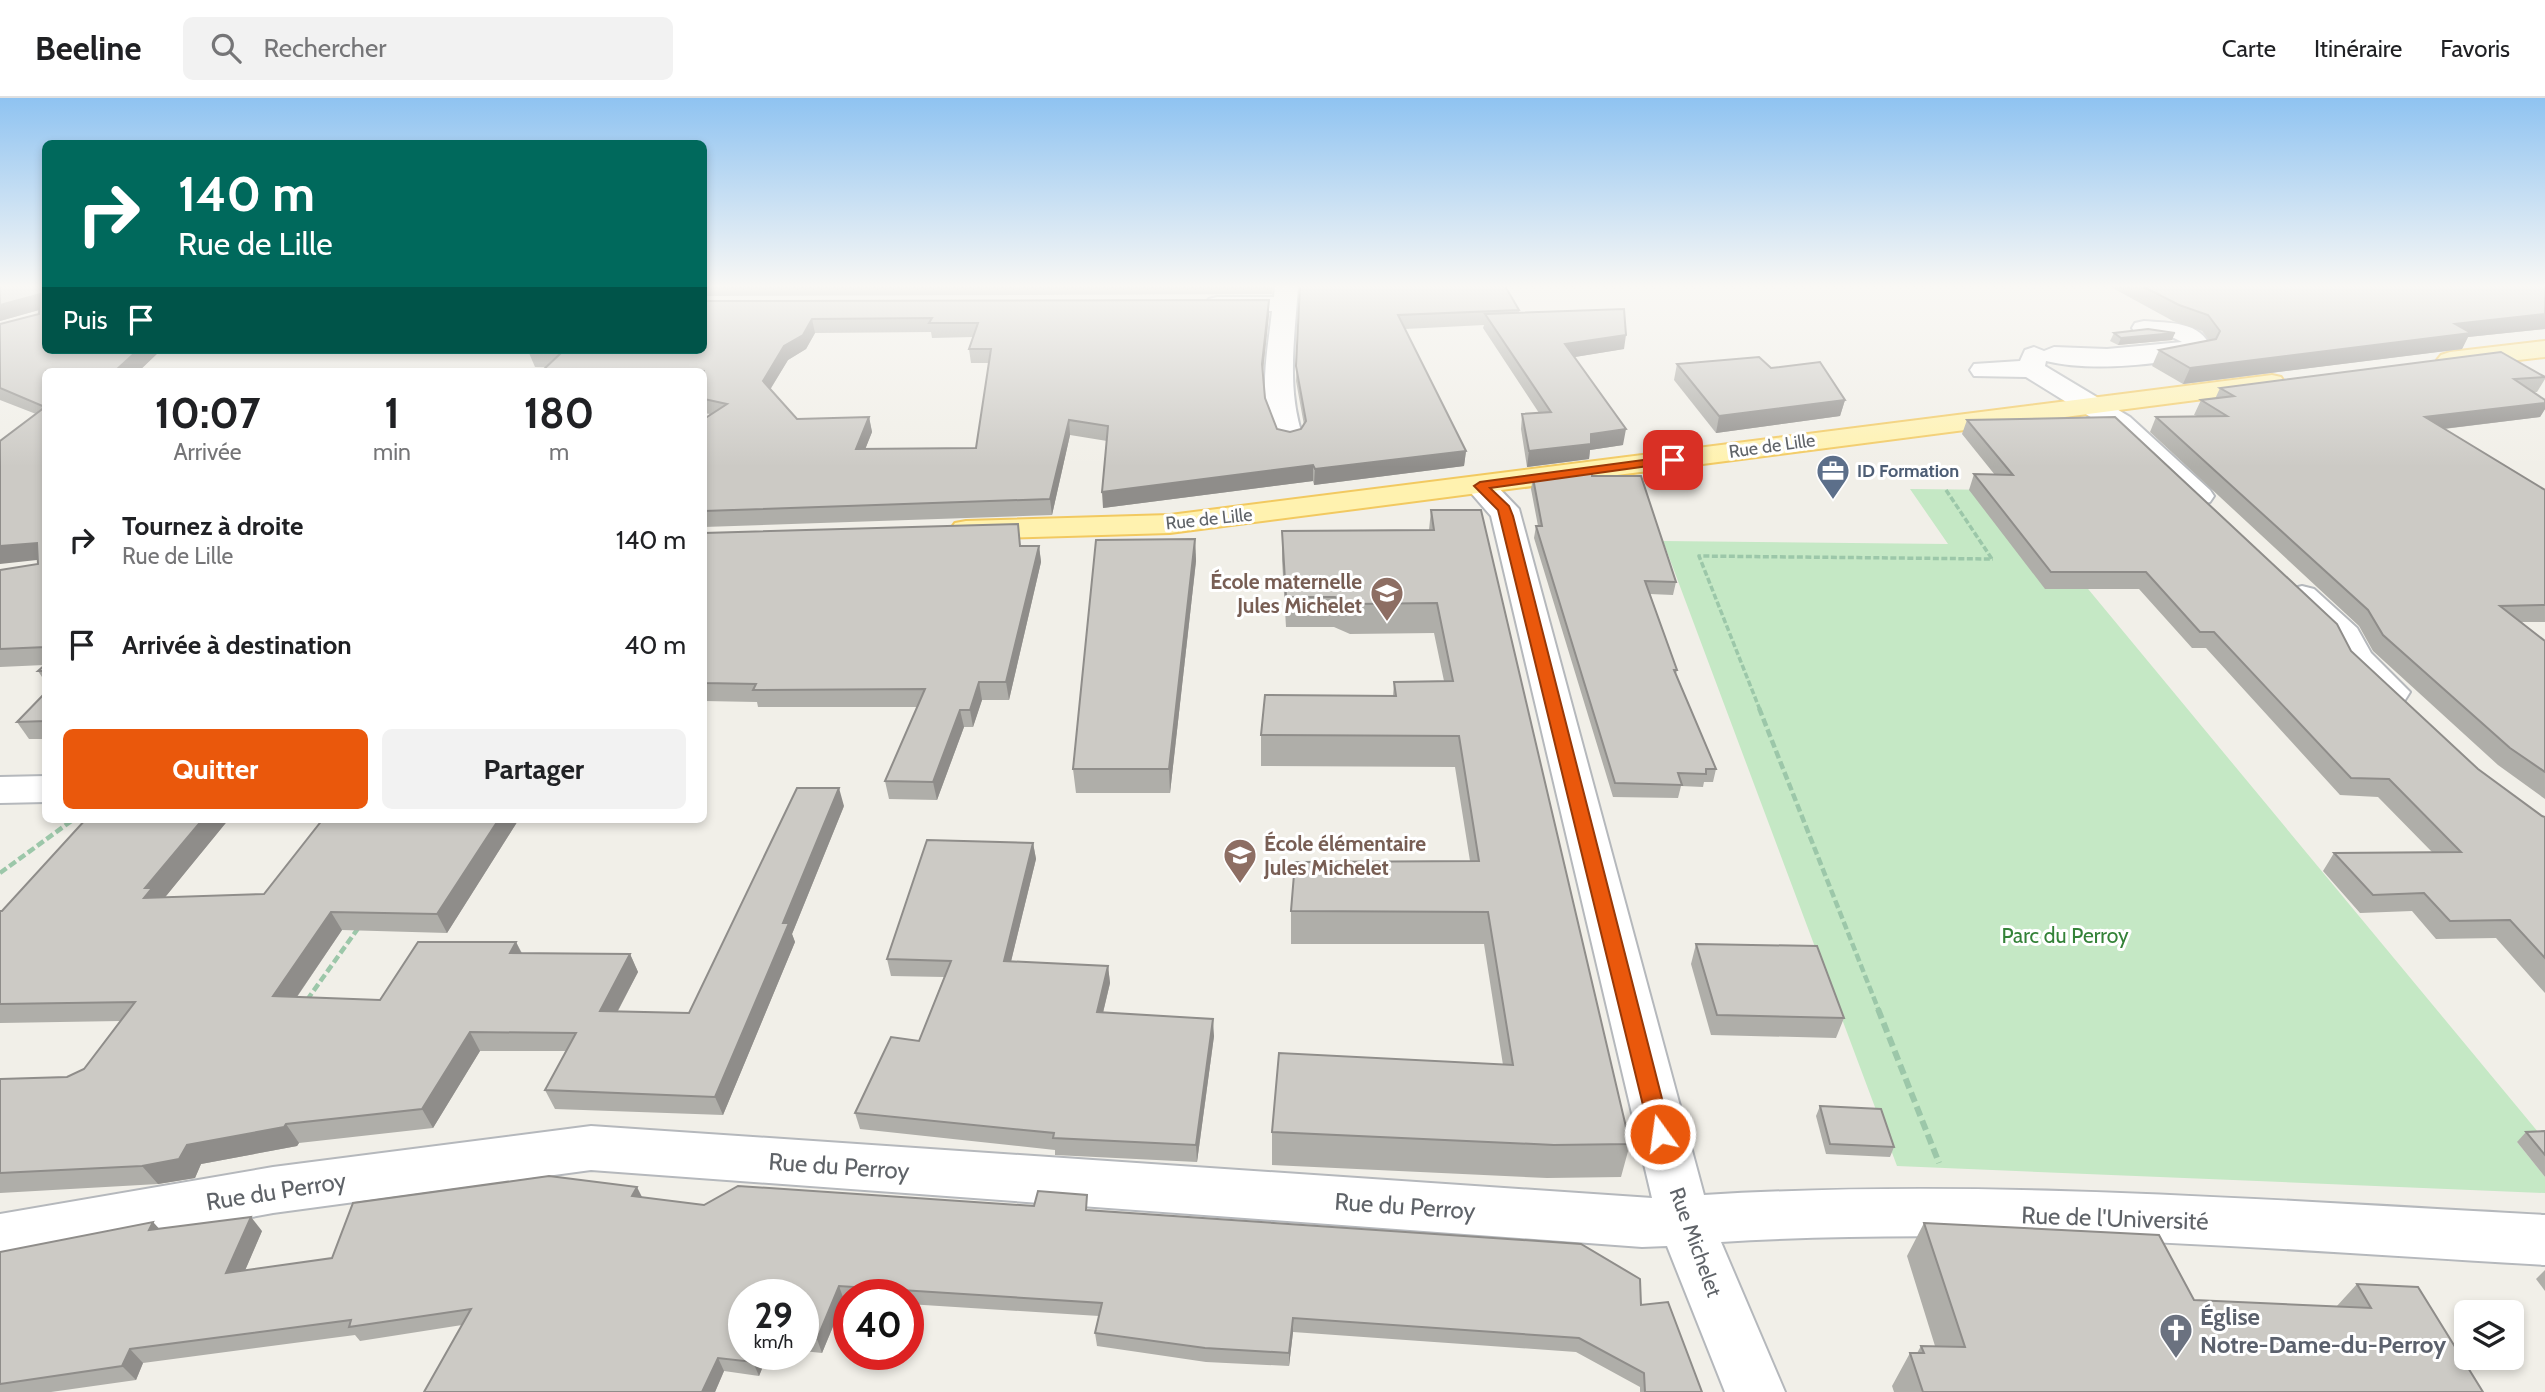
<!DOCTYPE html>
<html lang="fr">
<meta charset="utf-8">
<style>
:root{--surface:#fff;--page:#f2f2f2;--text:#202124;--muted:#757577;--line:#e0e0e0;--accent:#ea580c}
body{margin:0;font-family:Cabin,sans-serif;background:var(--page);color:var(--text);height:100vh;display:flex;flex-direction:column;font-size:26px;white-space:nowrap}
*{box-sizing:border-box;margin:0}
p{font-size:23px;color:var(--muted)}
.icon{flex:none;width:38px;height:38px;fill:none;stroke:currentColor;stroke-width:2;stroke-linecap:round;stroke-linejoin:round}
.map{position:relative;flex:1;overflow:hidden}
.sheet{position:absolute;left:42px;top:270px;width:665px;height:455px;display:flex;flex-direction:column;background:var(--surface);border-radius:10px;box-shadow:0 4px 10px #0003}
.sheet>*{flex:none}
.banner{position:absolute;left:42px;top:42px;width:665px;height:214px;border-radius:10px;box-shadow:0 4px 10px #0003;background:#00695c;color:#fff;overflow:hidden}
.fabs{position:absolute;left:2454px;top:1202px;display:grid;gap:14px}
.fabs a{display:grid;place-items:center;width:70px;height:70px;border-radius:10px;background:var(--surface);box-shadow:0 4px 10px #0003;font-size:35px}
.speed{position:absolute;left:728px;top:1181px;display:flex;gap:14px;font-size:35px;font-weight:700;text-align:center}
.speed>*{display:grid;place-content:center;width:91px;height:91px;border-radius:50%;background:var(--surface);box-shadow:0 4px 10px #0003;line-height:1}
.speed small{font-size:18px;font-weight:400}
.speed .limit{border:10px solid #d22;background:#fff;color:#111}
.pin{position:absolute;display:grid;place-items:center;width:60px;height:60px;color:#fff;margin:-30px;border-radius:14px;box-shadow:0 4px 10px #0006}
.me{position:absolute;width:77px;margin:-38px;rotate:346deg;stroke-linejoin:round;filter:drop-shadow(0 0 5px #0008)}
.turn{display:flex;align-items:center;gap:24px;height:147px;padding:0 21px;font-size:32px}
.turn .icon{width:91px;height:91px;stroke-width:2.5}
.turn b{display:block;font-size:49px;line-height:60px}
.then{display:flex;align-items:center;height:66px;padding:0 21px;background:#0003;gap:14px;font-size:26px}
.eta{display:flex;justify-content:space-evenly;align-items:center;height:119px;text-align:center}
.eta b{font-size:42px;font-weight:700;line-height:49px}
.primary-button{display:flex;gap:14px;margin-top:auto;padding:14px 21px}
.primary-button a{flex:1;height:80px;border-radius:10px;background:var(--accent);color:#fff;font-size:28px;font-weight:700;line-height:80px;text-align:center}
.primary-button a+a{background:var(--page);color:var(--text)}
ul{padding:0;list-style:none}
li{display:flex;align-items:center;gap:21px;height:105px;padding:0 21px}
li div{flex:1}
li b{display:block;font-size:26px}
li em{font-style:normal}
header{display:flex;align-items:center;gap:42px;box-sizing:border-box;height:98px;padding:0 35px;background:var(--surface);border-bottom:2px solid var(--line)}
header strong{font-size:33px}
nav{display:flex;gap:38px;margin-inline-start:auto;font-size:24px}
.search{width:490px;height:63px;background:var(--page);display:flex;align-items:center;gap:18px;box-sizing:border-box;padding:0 24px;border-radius:10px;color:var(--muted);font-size:26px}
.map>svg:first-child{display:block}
.green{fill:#c5e8c5}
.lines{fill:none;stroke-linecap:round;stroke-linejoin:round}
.minor-casing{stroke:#b5b8bc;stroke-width:4}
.major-casing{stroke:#f2c960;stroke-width:4}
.path-far2{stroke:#9cc7a9;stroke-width:3.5;stroke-dasharray:6 2.5;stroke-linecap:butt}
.path-far1{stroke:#9cc7a9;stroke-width:4.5;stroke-dasharray:8 3.5;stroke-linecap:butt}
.path{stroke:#9cc7a9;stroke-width:6;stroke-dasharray:10 5;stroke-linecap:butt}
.minor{fill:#fff;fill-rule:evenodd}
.major{fill:#fff2af;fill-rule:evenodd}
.wall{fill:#afaea9;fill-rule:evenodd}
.shaded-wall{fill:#8f8d8a}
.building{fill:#cccac5;stroke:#8f8d8a;stroke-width:2;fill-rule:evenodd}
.route{fill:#ea580c;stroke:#983908;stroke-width:2}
.labels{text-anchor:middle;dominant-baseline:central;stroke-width:6;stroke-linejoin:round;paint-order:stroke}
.far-street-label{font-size:18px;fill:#5f6368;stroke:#fff}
.far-service-label{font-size:18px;font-weight:bold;fill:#4e5e75;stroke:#fff;text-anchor:start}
.education-label{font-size:21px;font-weight:bold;fill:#785e54;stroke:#fff;text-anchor:end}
.park-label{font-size:21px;fill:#348238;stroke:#fff}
.street-label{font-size:21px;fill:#5f6368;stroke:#fff}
.near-street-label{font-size:24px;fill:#5f6368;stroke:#fff}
.near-worship-label{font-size:24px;font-weight:bold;fill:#5b616d;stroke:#fff;text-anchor:start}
</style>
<header>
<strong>Beeline</strong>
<div class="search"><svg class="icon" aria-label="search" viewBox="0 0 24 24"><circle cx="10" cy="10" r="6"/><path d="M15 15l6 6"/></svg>Rechercher</div>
<nav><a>Carte</a><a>Itinéraire</a><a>Favoris</a></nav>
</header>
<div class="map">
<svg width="2545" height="1294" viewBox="0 0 2545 1294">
<rect width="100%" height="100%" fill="#f1efe8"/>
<polygon class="green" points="1910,391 2006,392 2543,1040 2517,1044 2545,1079 2545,1095 1897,1068 1663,443 1948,446"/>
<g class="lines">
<defs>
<g id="minor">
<path d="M1275,188H1298C1295,238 1286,290 1303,339L1299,345L1289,347L1279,345C1255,310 1268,252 1272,213H1217L1209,211L1205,206L1209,201L1217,199H1274Z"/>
<path d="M2144,223C2169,225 2201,223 2211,250L2207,255C2162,267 2091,274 2046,263L2045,268L2130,319L2210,392L2214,398L2210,404L2199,407L2188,404L2110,331L2026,279L1974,278L1970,272L1974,266L2020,263L2025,252L2034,249L2044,253L2054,249L2107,251L2182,244L2174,240L2135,235L2132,230L2135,225Z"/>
<path d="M1480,379L1491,382L1519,411L1704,1097C1985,1080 2265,1102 2545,1117V1167C2271,1151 1996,1127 1721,1144L1785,1294H1725L1667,1148L1642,1149L591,1072L273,1115L0,1166V1116L273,1069L591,1028L1652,1100L1491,418L1465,388L1469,382Z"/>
<polygon points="2302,488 2314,491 2357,530 2371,555 2410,594 2405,602 2392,605 2379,602 2343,568 2330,542 2285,498 2290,491"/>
<polygon points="46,678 46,704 0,705 0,679"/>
</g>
<g id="major">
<polygon points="2545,243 2545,259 2450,270 2441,267 2437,262 2441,257 2450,254"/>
<polygon points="2272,277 2281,279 2285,285 2281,291 1170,435 966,441 955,439 950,432 955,425 966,423 1170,417"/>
</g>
</defs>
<use href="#minor" class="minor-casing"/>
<use href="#major" class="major-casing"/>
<g class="path-far2">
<polyline points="1946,392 1992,461"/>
<polyline points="1760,612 1699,458 1993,461"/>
</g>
<g class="path-far1">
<polyline points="1759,610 1879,913"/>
<polyline points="0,775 74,721"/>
<polyline points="307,902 359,829"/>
</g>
<polyline class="path" points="1878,911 1939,1065"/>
<use href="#minor" class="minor"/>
<use href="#major" class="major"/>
</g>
<g class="wall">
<polygon points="0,188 46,188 46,252 161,252 139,273 46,273 46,585 38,573 44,567 0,569 0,472 38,466 36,316 0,302 0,226 39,216 39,212 0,223"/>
<polygon points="704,188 1273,188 1272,196 704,198"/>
<path d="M1300,188L1519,212V215L1624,251L1574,259L1623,347L1590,352L1589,361L1527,369L1521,331L1522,316L1539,315L1483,230L1484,227L1405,231L1466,353L1464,368L1314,387L1313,383L1103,410L1107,343L1070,337L1052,417L704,429V321L710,316L704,315V273L535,269L529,255L704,252V203L1269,202V216L1263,275L1265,300L1277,331L1290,334L1301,331L1304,327L1296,283ZM931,234L932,240L973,239L969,251L971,265H989L976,350L865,351L872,334L869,319L797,321L770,292L788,262L806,251L815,235Z"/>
<polygon points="2109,188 2545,188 2545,231 2468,239 2462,251 2183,286 2152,268 2159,252 2209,242 2202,233 2173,223"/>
<polygon points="2114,235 2172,242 2118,247 2110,243"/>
<polygon points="1677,266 1771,270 1845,302 1840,318 1716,335 1674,282"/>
<polygon points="2545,279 2545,281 2537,294 2534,294 2545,302 2545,311 2540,319 2444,331 2545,392 2545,524 2521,524 2545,543 2545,701 2498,667 2373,553 2359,528 2150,334 2156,319 2197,318 2194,317 2201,302 2215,301 2220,290"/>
<polygon points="1967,322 2351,553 2478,671 2542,718 2545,719 2545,895 2496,840 2436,841 2412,813 2360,815 2323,773 2334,755 2432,754 2378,699 2340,697 2206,550 2192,550 2139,491 2045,491 1969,392 1974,376 1995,377 1962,336"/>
<polygon points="1592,378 1676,484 1673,497 1650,496 1677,572 1676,576 1716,671 1713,684 1704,684 1703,689 1681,688 1678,700 1613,699 1534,440 1536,428 1538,428 1531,391 1533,380"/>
<polygon points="1431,412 1630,1046 1621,1079 1547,1080 1272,1067 1272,1034 1503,967 1484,846 1291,846 1291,813 1470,763 1455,669 1261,668 1261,637 1393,598 1394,584 1444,583 1434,535 1350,536 1334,529 1286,529 1282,462 1282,433 1429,432"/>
<polygon points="704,435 1039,448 1041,464 1009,602 982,602 973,629 964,629 937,702 889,701 885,683 917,609 758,609 757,604 704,603"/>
<polygon points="1195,441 1196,463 1170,695 1076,695 1073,671"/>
<polygon points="46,594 46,641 29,641 17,624"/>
<polygon points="844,708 792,836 795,844 723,1017 555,1011 545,992 566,953 480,953 433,1030 299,1045 297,1048 201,1066 195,1080 158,1086 0,1095 0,981 67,979 84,971 120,923 0,925 0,813 2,813 84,724 77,724 75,721 229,721 165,799 264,796 323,721 519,721 447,835 342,832 297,899 380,902 516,844 522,855 630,856 638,874 618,913 689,915"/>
<polygon points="1033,745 1036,761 1011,863 1108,868 1110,885 1103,915 1214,938 1197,1064 1055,1057 1055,1052 860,1031 855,1015 919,943 944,879 891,878 887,861"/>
<polygon points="1696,846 1844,920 1836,940 1711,937 1691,866"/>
<polygon points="1820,1008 1894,1049 1890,1059 1826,1056 1816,1018"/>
<polygon points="2545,1033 2545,1079 2517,1044 2526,1034"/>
<polygon points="642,1100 704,1107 1089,1112 1641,1207 1702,1294 1640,1294 1640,1289 1576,1254 1293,1234 1289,1268 1206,1264 1097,1248 1095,1235 1099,1218 908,1206 908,1197 849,1197 849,1202 844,1202 822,1255 803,1253 803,1197 744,1256 768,1256 759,1278 724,1273 715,1294 424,1294 462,1227 360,1243 355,1237 143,1265 136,1282 51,1294 0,1294 0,1154 160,1131 262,1133 245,1172 332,1160"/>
<polygon points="1924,1125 2194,1202 2336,1209 2357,1186 2483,1294 1894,1294 1892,1288 1910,1255 1917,1255 1921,1248 1935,1248 1907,1158"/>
<polygon points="2545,1172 2545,1193 2536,1181"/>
</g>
<g class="shaded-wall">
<polygon points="40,196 46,210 0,223 0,207"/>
<polygon points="1269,202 1269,216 1262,280 1262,266"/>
<polygon points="2545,216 2545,231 2468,239 2462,251 2183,286 2190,270 2455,226"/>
<polygon points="812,221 815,235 806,251 788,262 766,298 763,283 784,248"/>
<polygon points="2175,235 2172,242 2118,247 2121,240"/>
<polygon points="1626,237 1624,251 1563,261 1565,246"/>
<polygon points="138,252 161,252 139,273 115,273"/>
<polygon points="1845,302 1840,318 1716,335 1719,318"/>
<polygon points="2545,305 2545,311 2540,319 2417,334 2425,319"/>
<polygon points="869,319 872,334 859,367 856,351"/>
<polygon points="1069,322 1070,337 1052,417 1050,401"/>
<polygon points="1626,331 1623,347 1590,352 1589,361 1527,369 1529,353 1591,336"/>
<polygon points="1466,353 1464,368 1314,387 1315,371"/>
<polygon points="1313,367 1313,383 1103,410 1102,394"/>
<polygon points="1195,441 1196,463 1170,695 1169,671"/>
<polygon points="37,445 46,461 0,466 0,448"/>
<polygon points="1039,448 1041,464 1009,602 1006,584"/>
<polygon points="979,584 982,602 973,629 970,612"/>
<polygon points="960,612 964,629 937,702 933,684"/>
<polygon points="839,690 844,708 792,836 795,844 723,1017 715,999 783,825"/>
<polygon points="203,721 229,721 162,803 144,800 145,790"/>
<polygon points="499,721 519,721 447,835 437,816"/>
<polygon points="1033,745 1036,761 1007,880 1004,863"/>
<polygon points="331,814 342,832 285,916 273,898"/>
<polygon points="516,844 525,863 510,855"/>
<polygon points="630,856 638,874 608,931 600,913"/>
<polygon points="1108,868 1110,885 1099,931 1097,914"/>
<polygon points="1213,921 1214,938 1197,1064 1196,1047"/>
<polygon points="470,934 480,953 433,1030 422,1011"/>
<polygon points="286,1026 299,1045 297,1048 201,1066 195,1080 158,1086 142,1068 187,1047"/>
<polygon points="637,1089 644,1103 632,1098"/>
<polygon points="251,1119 262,1133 238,1189 226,1175"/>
<polygon points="153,1124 166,1138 149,1132"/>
<polygon points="839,1188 844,1202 822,1255 817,1241"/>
<polygon points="1293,1220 1293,1234 1289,1268 1289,1255"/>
<polygon points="130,1251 143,1265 136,1282 122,1268"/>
<polygon points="756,1256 768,1256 759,1278 753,1264"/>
<polygon points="718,1260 724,1273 715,1294 702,1294"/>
</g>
<g class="building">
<polygon points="0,188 46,188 46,252 138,252 115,273 46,273 46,549 0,551 0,472 38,466 37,445 0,448 0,343 45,309 0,290 0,226 39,216 40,196 0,207"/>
<path d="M1300,188H1505L1519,212L1398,217L1466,353L1315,371L1313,367L1102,394L1108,328L1069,322L1050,401L704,413V321L727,306L704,301V273H542L562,254L529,255L532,252H704V203L1269,202L1262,266L1265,300L1277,331L1290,334L1301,331L1306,323L1296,268ZM932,220L929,225H978L969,251H991L976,350L856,351L869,319L797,321L763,283L784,248L803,237L812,221Z"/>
<polygon points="2142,188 2545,188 2545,216 2455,226 2471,235 2190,270 2159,252 2216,241 2220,233 2208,217 2179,207"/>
<polygon points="1624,211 1626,237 1565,246 1626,331 1591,336 1591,346 1529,353 1522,316 1551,314 1485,216"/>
<polygon points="2148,231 2175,235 2121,240 2114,235"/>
<polygon points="2501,254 2545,279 2514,281 2545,302 2545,305 2425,319 2545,392 2545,507 2500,508 2545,543 2545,674 2510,650 2383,537 2368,512 2156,319 2227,318 2201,302 2234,298 2220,290"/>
<polygon points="1759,259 1771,270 1820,264 1845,302 1719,318 1677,266"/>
<polygon points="2115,319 2337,526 2351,553 2478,671 2542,718 2545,719 2545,860 2510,822 2450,823 2424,795 2373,797 2334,755 2461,754 2389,681 2351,680 2214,534 2200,534 2146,474 2051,474 1974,376 2013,377 1967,322"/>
<polygon points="1592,372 1592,378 1641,378 1676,484 1645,483 1677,572 1674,572 1716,671 1706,671 1706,676 1678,675 1682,687 1615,685 1536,428 1542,428 1533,380"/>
<polygon points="1431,412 1481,412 1630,1046 1554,1047 1272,1034 1279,955 1513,967 1488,814 1291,813 1295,764 1479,763 1459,638 1261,637 1265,597 1396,598 1394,584 1453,583 1437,505 1351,506 1335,499 1286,499 1282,433 1434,432"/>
<polygon points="1018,426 1020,448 1039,448 1006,584 979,584 970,612 960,612 933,684 885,683 925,591 753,592 756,586 704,585 704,435"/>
<polygon points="1195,441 1169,671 1073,671 1096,442"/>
<polygon points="46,566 46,573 38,573"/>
<polygon points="46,594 46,623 17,624"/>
<polygon points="797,690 839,690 783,825 789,825 715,999 545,992 576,935 470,934 422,1011 286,1026 284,1029 187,1047 179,1061 142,1068 0,1075 0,981 67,979 84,971 135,904 0,906 0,813 2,813 86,721 203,721 145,790 152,790 144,800 264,796 323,721 499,721 437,816 331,814 273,898 380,902 418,844 516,844 510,855 630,856 600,913 689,915"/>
<polygon points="927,742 1033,745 1004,863 1108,868 1097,914 1213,921 1196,1047 1053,1040 1054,1035 855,1015 891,939 919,943 951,863 887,861"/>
<polygon points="1696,846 1817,848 1844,920 1717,917"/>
<polygon points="1820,1008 1881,1011 1894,1049 1830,1046"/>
<polygon points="2545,1033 2545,1057 2526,1034"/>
<polygon points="549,1078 637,1089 632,1098 704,1107 738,1088 1034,1108 1038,1093 1087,1097 1086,1112 1581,1146 1640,1181 1641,1207 1668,1204 1702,1294 1645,1294 1644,1275 1579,1240 1293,1220 1289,1255 1205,1250 1095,1235 1102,1205 839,1188 817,1241 803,1240 803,1197 744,1197 744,1256 756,1256 753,1264 718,1260 702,1294 424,1294 471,1211 349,1229 351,1222 130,1251 122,1268 0,1286 0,1154 153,1124 149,1132 251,1119 226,1175 332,1160 353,1105"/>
<polygon points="1924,1125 2159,1137 2194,1202 2371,1210 2357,1186 2418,1189 2483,1294 1923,1294 1910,1255 1924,1255 1921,1248 1965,1249"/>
</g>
<linearGradient id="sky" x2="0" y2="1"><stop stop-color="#8fc3f1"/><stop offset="0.51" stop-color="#f9f8f5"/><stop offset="1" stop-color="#f9f8f5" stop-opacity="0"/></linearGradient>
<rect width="2545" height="369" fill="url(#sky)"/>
<polygon class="route" points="1673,358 1679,362 1677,364 1490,390 1509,408 1513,418 1671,1036 1668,1042 1660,1045 1653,1042 1650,1036 1498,412 1474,388 1480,384"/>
<defs>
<symbol id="office-pin" viewBox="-11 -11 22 30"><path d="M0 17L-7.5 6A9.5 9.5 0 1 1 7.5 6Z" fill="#5c6f8a" stroke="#fff"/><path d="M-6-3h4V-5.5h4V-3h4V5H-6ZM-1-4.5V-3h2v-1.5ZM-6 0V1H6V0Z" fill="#fff"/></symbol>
<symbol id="school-pin" viewBox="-11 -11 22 30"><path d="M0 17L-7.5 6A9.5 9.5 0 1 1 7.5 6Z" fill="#8d6e63" stroke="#fff"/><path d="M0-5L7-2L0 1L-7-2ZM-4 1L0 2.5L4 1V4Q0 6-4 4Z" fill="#fff"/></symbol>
<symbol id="church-pin" viewBox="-11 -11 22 30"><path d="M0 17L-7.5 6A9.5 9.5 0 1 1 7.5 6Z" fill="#6b7280" stroke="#fff"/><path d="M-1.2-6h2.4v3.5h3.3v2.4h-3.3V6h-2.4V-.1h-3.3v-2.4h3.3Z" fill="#fff"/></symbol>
</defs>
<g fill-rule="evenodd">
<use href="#office-pin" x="1814" y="354" width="38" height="52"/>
<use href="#school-pin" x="1368" y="476" width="38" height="52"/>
<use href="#school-pin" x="1221" y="738" width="38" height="52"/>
<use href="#church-pin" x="2157" y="1213" width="38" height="52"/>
</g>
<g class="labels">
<g class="far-street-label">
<text transform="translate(1772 348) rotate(-8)">Rue de Lille</text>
<text transform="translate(1209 421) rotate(-6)">Rue de Lille</text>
</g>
<g class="far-service-label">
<text x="1857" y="373">ID Formation</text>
</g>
<g class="education-label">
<text x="1362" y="483">École maternelle<tspan x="1362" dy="24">Jules Michelet</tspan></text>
<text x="1264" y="745" text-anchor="start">École élémentaire<tspan x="1264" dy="24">Jules Michelet</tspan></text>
</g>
<g class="park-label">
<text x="2065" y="837">Parc du Perroy</text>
</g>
<g class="street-label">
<text transform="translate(1696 1144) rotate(70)">Rue Michelet</text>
</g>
<g class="near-street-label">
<text transform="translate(839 1068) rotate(4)">Rue du Perroy</text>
<text transform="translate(276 1093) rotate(-9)">Rue du Perroy</text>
<text transform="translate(1405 1108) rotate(4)">Rue du Perroy</text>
<text transform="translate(2115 1120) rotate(2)">Rue de l'Université</text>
</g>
<g class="near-worship-label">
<text x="2200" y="1218">Église<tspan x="2200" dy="28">Notre-Dame-du-Perroy</tspan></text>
</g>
</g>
</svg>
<div class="fabs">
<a><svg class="icon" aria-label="layers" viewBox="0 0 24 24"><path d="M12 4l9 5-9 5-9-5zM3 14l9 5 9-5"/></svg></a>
</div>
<div class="speed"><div>29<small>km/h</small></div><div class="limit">40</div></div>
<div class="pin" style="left:1673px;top:362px;background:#d93025"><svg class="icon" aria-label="arrive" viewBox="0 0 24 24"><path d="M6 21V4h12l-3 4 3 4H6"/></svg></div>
<svg class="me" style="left:1660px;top:1036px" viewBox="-20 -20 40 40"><circle r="17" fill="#ea580c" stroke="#fff" stroke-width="3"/><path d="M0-11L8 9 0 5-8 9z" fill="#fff"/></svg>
<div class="banner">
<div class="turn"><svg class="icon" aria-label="right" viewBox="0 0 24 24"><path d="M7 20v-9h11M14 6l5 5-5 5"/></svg><div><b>140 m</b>Rue de Lille</div></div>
<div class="then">Puis<svg class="icon" aria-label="arrive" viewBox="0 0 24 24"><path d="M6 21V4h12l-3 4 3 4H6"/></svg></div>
</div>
<section class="sheet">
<div class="eta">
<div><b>10:07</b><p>Arrivée</p></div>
<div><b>1</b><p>min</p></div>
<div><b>180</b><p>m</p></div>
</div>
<ul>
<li><svg class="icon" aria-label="right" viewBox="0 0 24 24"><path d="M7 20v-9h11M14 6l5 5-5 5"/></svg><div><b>Tournez à droite</b><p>Rue de Lille</p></div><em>140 m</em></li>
<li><svg class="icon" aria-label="arrive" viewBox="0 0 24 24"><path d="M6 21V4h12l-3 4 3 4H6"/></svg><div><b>Arrivée à destination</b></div><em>40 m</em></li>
</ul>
<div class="primary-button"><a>Quitter</a><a>Partager</a></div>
</section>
</div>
